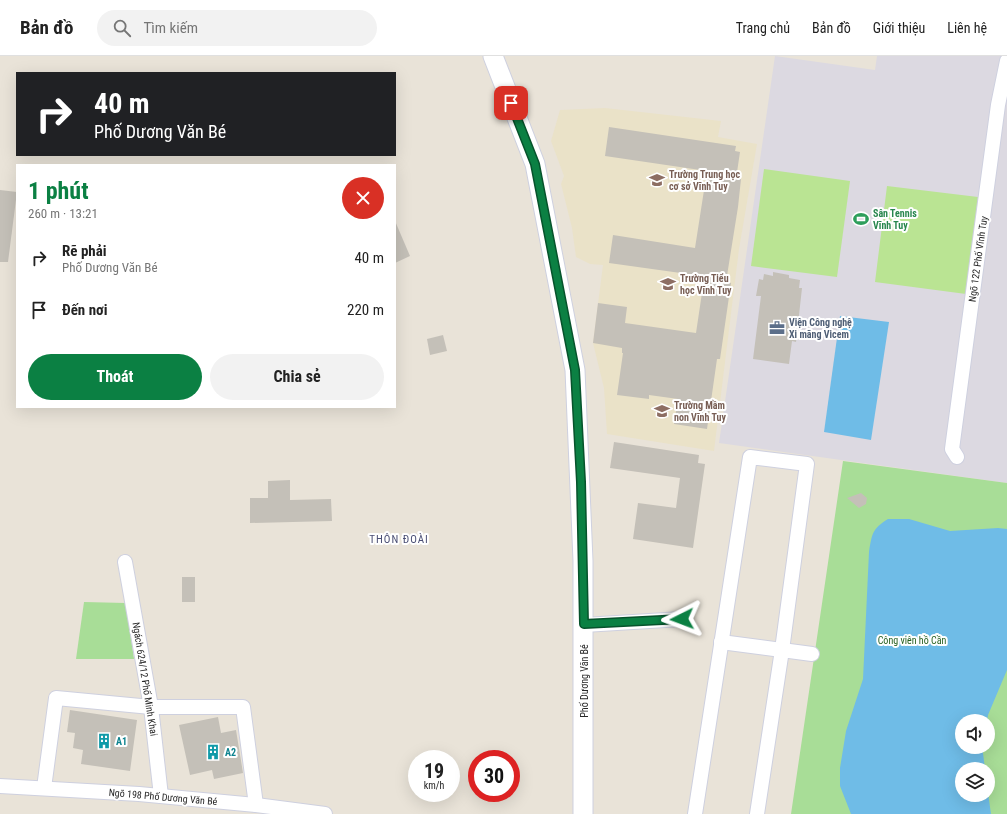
<!DOCTYPE html>
<html lang="vi">
<meta charset="utf-8">
<style>
:root{--surface:#fff;--page:#f2f2f2;--text:#222;--muted:#767676;--line:#e0e0e0;--accent:#0b8043}
body{margin:0;font-family:"Roboto Condensed",sans-serif;background:var(--page);color:var(--text);height:100vh;display:flex;flex-direction:column;font-size:15px;white-space:nowrap}
*{box-sizing:border-box;margin:0}
p{font-size:13px;color:var(--muted)}
.icon{flex:none;width:22px;height:22px;fill:none;stroke:currentColor;stroke-width:2;stroke-linecap:round;stroke-linejoin:round}
.map{position:relative;flex:1;overflow:hidden}
.details{position:absolute;left:16px;top:108px;width:380px;height:244px;display:flex;flex-direction:column;background:var(--surface);border-radius:0px;box-shadow:0 4px 16px #0002}
.details>*{flex:none}
.top-card{position:absolute;left:16px;top:16px;width:380px;height:84px;border-radius:0px;box-shadow:0 4px 16px #0002;background:#202124;color:#fff;overflow:hidden}
.tools{position:absolute;left:955px;top:658px;display:grid;gap:8px}
.tools a{display:grid;place-items:center;width:40px;height:40px;border-radius:50%;background:var(--surface);box-shadow:0 4px 16px #0002;font-size:20px}
.speed{position:absolute;left:408px;top:694px;display:flex;gap:8px;font-size:20px;font-weight:700;text-align:center}
.speed>*{display:grid;place-content:center;width:52px;height:52px;border-radius:50%;background:var(--surface);box-shadow:0 4px 16px #0002;line-height:1}
.speed small{font-size:10px;font-weight:400}
.speed .limit{border:6px solid #d22;background:#fff;color:#111}
.pin{position:absolute;display:grid;place-items:center;width:34px;height:34px;color:#fff;margin:-17px;border-radius:8px;box-shadow:0 2px 6px #0006}
.me{position:absolute;width:44px;margin:-22px;rotate:267deg;stroke-linejoin:round;filter:drop-shadow(0 0 3px #0008)}
.turn{display:flex;align-items:center;gap:14px;height:84px;padding:0 12px;font-size:18px}
.turn .icon{width:52px;height:52px;stroke-width:2.5}
.turn b{display:block;font-size:28px;line-height:34px}
.round{display:grid;place-items:center;flex:none;width:42px;height:42px;border-radius:21px;background:var(--page)}
.head{display:flex;align-items:center;justify-content:space-between;height:68px;padding:0 12px}
h1{font-size:24px;font-weight:700;line-height:30px;color:var(--accent)}
.primary-button{display:flex;gap:8px;margin-top:auto;padding:8px 12px}
.primary-button a{flex:1;height:46px;border-radius:24px;background:var(--accent);color:#fff;font-size:16px;font-weight:700;line-height:46px;text-align:center}
.primary-button a+a{background:var(--page);color:var(--text)}
ul{padding:0;list-style:none}
li{display:flex;align-items:center;gap:12px;height:52px;padding:0 12px}
li div{flex:1}
li b{display:block;font-size:15px}
li em{font-style:normal}
header{display:flex;align-items:center;gap:24px;box-sizing:border-box;height:56px;padding:0 20px;background:var(--surface);border-bottom:1px solid var(--line)}
header strong{font-size:19px}
nav{display:flex;gap:22px;margin-inline-start:auto;font-size:14px}
.search{width:280px;height:36px;background:var(--page);display:flex;align-items:center;gap:10px;box-sizing:border-box;padding:0 14px;border-radius:22px;color:var(--muted);font-size:15px}
.map>svg:first-child{display:block}
.industrial{fill:#dcd9e1}
.education{fill:#eae2c8}
.green{fill:#a8dd97;fill-rule:evenodd}
.pitch{fill:#bae493}
.water{fill:#6fbce7}
.building{fill:#c4c0b8}
.lines{fill:none;stroke-linecap:round;stroke-linejoin:round}
.street-casing{stroke:#ced0df;stroke-width:16}
.secondary-casing{stroke:#ced0df;stroke-width:21}
.street{stroke:#fff;stroke-width:14}
.secondary{stroke:#fff;stroke-width:19}
.route-casing{stroke:#07532c;stroke-width:10}
.route{stroke:#0b8043;stroke-width:7}
.labels{text-anchor:middle;dominant-baseline:central;stroke-width:4;stroke-linejoin:round;paint-order:stroke}
.education-label{font-size:10px;font-weight:bold;fill:#785e54;stroke:#fff;text-anchor:start}
.leisure-label{font-size:10px;font-weight:bold;fill:#27864d;stroke:#fff;text-anchor:start}
.street-label{font-size:10px;fill:#272727;stroke:#fff}
.service-label{font-size:10px;font-weight:bold;fill:#4e5e75;stroke:#fff;text-anchor:start}
.park-label{font-size:10px;fill:#245e1c;stroke:#fff}
.culture-label{font-size:10px;font-weight:bold;fill:#0d838f;stroke:#fff;text-anchor:start}
.neighbourhood-label{font-size:11px;letter-spacing:1px;fill:#4a4e74;stroke:#fff}
</style>
<header>
<strong>Bản đồ</strong>
<div class="search"><svg class="icon" aria-label="search" viewBox="0 0 24 24"><circle cx="10" cy="10" r="6"/><path d="M15 15l6 6"/></svg>Tìm kiếm</div>
<nav><a>Trang chủ</a><a>Bản đồ</a><a>Giới thiệu</a><a>Liên hệ</a></nav>
</header>
<div class="map">
<svg width="1007" height="758" viewBox="0 0 1007 758">
<rect width="100%" height="100%" fill="#e9e3d8"/>
<polygon class="industrial" points="775,0 875,14 877,0 1007,0 1007,427 719,387"/>
<polygon class="education" points="605,52 721,65 718,81 757,88 739,193 714,395 607,378 604,332 593,287 603,209 590,208 576,201 572,172 561,128 564,120 551,85 560,54"/>
<g class="green">
<path d="M843,405L1007,427V758H791ZM962,665H988V691H962ZM962,713H988V739H962Z"/>
<polygon points="84,546 126,547 134,603 76,603"/>
</g>
<g class="pitch">
<polygon points="764,113 850,125 837,221 751,210"/>
<polygon points="887,130 978,141 966,238 875,226"/>
</g>
<g class="water">
<polygon points="840,260 889,266 871,384 824,376"/>
<path d="M888,463H909L950,475L998,472L1007,473V614L988,659L987,665H962V691H983V697L985,713H962V739H988V737L991,758H851L840,730V712L846,675L863,623L869,496C872,478 872,473 888,463Z"/>
</g>
<g class="building">
<polygon points="609,71 736,90 735,95 740,96 736,123 741,123 738,151 726,226 731,227 720,303 717,303 707,373 674,368 678,343 649,339 649,343 617,339 623,297 622,297 622,292 593,287 598,247 627,251 625,267 696,277 703,230 695,219 609,207 613,179 695,192 707,115 605,100"/>
<polygon points="0,134 17,136 8,206 0,206"/>
<polygon points="395,165 410,200 395,207"/>
<polygon points="773,216 789,219 789,222 800,224 799,232 802,232 796,286 792,285 789,308 753,303 761,240 756,240 759,223 763,224 764,218 773,220"/>
<polygon points="443,279 447,295 430,299 427,283"/>
<polygon points="614,386 699,399 698,407 705,408 693,492 633,483 638,447 676,452 680,422 610,412"/>
<polygon points="290,424 290,444 331,443 332,465 250,467 250,442 268,442 268,425"/>
<polygon points="861,437 867,442 866,448 859,452 847,442"/>
<rect x="182" y="521" width="13" height="25"/>
<polygon points="70,654 137,664 130,715 81,708 83,694 73,692 75,677 67,676"/>
<polygon points="218,661 221,677 236,674 243,717 214,723 212,714 190,719 179,669"/>
</g>
<g class="lines">
<defs>
<g id="street">
<polyline points="957,401 952,393 998,49 1007,5"/>
<polyline points="125,506 151,651 161,740"/>
<polyline points="584,569 682,563"/>
<polyline points="721,586 812,598"/>
<polyline points="0,730 139,738 256,749 325,758"/>
<polyline points="44,732 56,642 151,651 243,651 256,749"/>
<polyline points="695,758 750,401 807,408 782,594 757,758"/>
</g>
<polyline id="secondary" points="493,0 535,108 575,314 583,505 583,758"/>
</defs>
<use href="#street" class="street-casing"/>
<use href="#secondary" class="secondary-casing"/>
<use href="#street" class="street"/>
<use href="#secondary" class="secondary"/>
</g>
<g class="lines">
<defs>
<polyline id="route" points="511,47 535,108 575,314 581,426 584,568 682,563"/>
</defs>
<use href="#route" class="route-casing"/>
<use href="#route" class="route"/>
</g>
<defs>
<symbol id="school-bare" viewBox="-9 -9 18 18"><path d="M0-5L7-2L0 1L-7-2ZM-4 1L0 2.5L4 1V4Q0 6-4 4Z" fill="#8d6e63" stroke="#fff" stroke-width="2.5" paint-order="stroke"/></symbol>
<symbol id="stadium-bare" viewBox="-9 -9 18 18"><path d="M0-5a6.5 5 0 1 0 0 10a6.5 5 0 1 0 0-10ZM-3.5-1.8h7v3.6h-7Z" fill="#2e9e5b" stroke="#fff" stroke-width="2.5" paint-order="stroke"/></symbol>
<symbol id="office-bare" viewBox="-9 -9 18 18"><path d="M-6-3h4V-5.5h4V-3h4V5H-6ZM-1-4.5V-3h2v-1.5ZM-6 0V1H6V0Z" fill="#5c6f8a" stroke="#fff" stroke-width="2.5" paint-order="stroke"/></symbol>
<symbol id="building-bare" viewBox="-9 -9 18 18"><path d="M-4-6H4V6H1V3H-1V6H-4ZM-2.5-4.3h1.7v1.8h-1.7ZM.8-4.3h1.7v1.8H.8ZM-2.5-1h1.7V.8h-1.7ZM.8-1h1.7V.8H.8Z" fill="#0f9aa8" stroke="#fff" stroke-width="2.5" paint-order="stroke"/></symbol>
</defs>
<g fill-rule="evenodd">
<use href="#school-bare" x="646" y="113" width="22" height="22"/>
<use href="#stadium-bare" x="850" y="152" width="22" height="22"/>
<use href="#school-bare" x="657" y="217" width="22" height="22"/>
<use href="#office-bare" x="766" y="261" width="22" height="22"/>
<use href="#school-bare" x="651" y="344" width="22" height="22"/>
<use href="#building-bare" x="93" y="674" width="22" height="22"/>
<use href="#building-bare" x="202" y="685" width="22" height="22"/>
</g>
<g class="labels">
<g class="education-label">
<text x="669" y="118">Trường Trung học<tspan x="669" dy="12">cơ sở Vĩnh Tuy</tspan></text>
<text x="680" y="222">Trường Tiểu<tspan x="680" dy="12">học Vĩnh Tuy</tspan></text>
<text x="674" y="349">Trường Mầm<tspan x="674" dy="12">non Vĩnh Tuy</tspan></text>
</g>
<g class="leisure-label">
<text x="873" y="157">Sân Tennis<tspan x="873" dy="12">Vĩnh Tuy</tspan></text>
</g>
<g class="street-label">
<text transform="translate(978 203) rotate(-82)">Ngõ 122 Phố Vĩnh Tuy</text>
<text transform="translate(145 623) rotate(81)">Ngách 624/12 Phố Minh Khai</text>
<text transform="translate(584 625) rotate(-90)">Phố Dương Văn Bé</text>
<text transform="translate(163 741) rotate(5)">Ngõ 198 Phố Dương Văn Bé</text>
</g>
<g class="service-label">
<text x="789" y="266">Viện Công nghệ<tspan x="789" dy="12">Xi măng Vicem</tspan></text>
</g>
<g class="park-label">
<text x="912" y="584">Công viên hồ Cần</text>
</g>
<g class="culture-label">
<text x="116" y="685">A1</text>
<text x="225" y="696">A2</text>
</g>
<g class="neighbourhood-label">
<text x="399" y="483">THÔN ĐOÀI</text>
</g>
</g>
</svg>
<div class="tools">
<a><svg class="icon" aria-label="sound" viewBox="0 0 24 24"><path d="M4 9h4l5-4v14l-5-4H4zM17 9q2 3 0 6"/></svg></a>
<a><svg class="icon" aria-label="layers" viewBox="0 0 24 24"><path d="M12 4l9 5-9 5-9-5zM3 14l9 5 9-5"/></svg></a>
</div>
<div class="speed"><div>19<small>km/h</small></div><div class="limit">30</div></div>
<div class="pin" style="left:511px;top:47px;background:#d93025"><svg class="icon" aria-label="arrive" viewBox="0 0 24 24"><path d="M6 21V4h12l-3 4 3 4H6"/></svg></div>
<svg class="me" style="left:682px;top:563px" viewBox="-20 -20 40 40"><path d="M0-17L14 15 0 8-14 15z" fill="#0b8043" stroke="#fff" stroke-width="4"/></svg>
<div class="top-card">
<div class="turn"><svg class="icon" aria-label="right" viewBox="0 0 24 24"><path d="M7 20v-9h11M14 6l5 5-5 5"/></svg><div><b>40 m</b>Phố Dương Văn Bé</div></div>
</div>
<section class="details">
<div class="head"><div><h1>1 phút</h1><p>260 m · 13:21</p></div><a class="round" style="background:#d93025;color:#fff"><svg class="icon" aria-label="close" viewBox="0 0 24 24"><path d="M6 6l12 12M18 6L6 18"/></svg></a></div>
<ul>
<li><svg class="icon" aria-label="right" viewBox="0 0 24 24"><path d="M7 20v-9h11M14 6l5 5-5 5"/></svg><div><b>Rẽ phải</b><p>Phố Dương Văn Bé</p></div><em>40 m</em></li>
<li><svg class="icon" aria-label="arrive" viewBox="0 0 24 24"><path d="M6 21V4h12l-3 4 3 4H6"/></svg><div><b>Đến nơi</b></div><em>220 m</em></li>
</ul>
<div class="primary-button"><a>Thoát</a><a>Chia sẻ</a></div>
</section>
</div>
